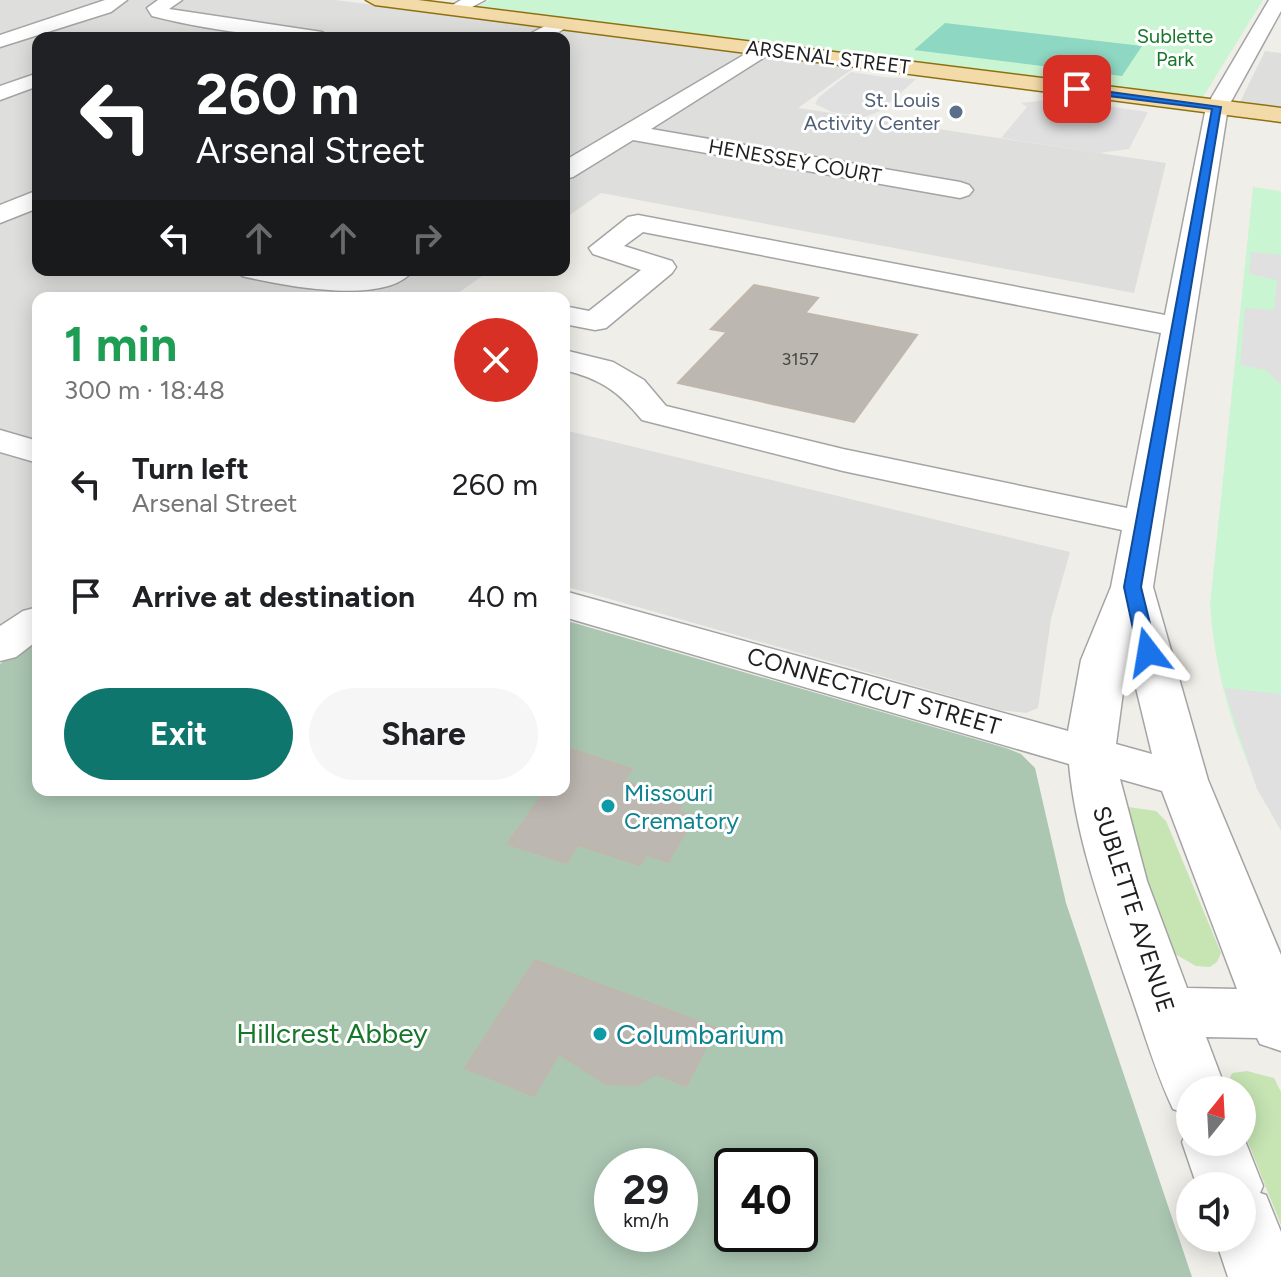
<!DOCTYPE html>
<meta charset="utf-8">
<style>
:root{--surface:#fff;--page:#f6f6f6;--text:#202124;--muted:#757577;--accent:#0f766e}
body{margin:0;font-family:Figtree,sans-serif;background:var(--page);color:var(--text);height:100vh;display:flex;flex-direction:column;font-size:30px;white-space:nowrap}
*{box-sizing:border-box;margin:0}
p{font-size:26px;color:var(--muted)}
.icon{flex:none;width:44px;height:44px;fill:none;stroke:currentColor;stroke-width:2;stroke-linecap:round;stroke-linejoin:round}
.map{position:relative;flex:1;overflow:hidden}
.panel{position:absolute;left:32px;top:292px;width:538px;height:504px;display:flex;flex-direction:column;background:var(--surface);border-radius:16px;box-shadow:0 4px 20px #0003}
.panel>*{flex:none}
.guide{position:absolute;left:32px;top:32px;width:538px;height:244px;border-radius:16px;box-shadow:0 4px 20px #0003;background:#202124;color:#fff;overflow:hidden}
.needle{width:52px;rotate:18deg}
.fabs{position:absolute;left:1176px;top:1076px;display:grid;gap:16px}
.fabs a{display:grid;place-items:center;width:80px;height:80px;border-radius:50%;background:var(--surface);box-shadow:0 4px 20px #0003;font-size:40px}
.speed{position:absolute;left:594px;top:1148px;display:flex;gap:16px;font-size:40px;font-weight:700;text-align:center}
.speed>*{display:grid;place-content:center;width:104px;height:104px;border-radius:50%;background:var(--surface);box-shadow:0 4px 20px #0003;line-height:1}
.speed small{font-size:20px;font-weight:400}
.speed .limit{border:4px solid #111;border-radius:12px;background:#fff;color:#111}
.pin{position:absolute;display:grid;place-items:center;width:68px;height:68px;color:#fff;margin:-34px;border-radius:16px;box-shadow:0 4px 12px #0006}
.me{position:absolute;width:88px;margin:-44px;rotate:346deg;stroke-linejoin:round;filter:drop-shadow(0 0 6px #0008)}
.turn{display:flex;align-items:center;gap:28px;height:168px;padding:0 32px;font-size:36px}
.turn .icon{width:104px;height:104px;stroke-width:2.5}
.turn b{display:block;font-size:56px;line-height:68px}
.lanes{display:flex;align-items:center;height:76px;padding:0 32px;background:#0003;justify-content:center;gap:40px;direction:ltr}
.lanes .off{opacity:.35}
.round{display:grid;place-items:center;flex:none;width:84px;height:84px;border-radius:42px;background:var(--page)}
.headline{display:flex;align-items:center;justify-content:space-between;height:136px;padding:0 32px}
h1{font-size:48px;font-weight:700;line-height:60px;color:#1e9e55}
.action{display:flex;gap:16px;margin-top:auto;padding:16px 32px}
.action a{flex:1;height:92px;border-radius:48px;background:var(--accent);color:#fff;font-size:32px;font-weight:700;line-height:92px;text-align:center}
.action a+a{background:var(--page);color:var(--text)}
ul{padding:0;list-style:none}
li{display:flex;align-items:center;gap:24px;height:112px;padding:0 32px}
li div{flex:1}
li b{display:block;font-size:30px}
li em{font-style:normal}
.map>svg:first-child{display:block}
.residential{fill:#dededd}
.grass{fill:#c6e5b3}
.cemetery{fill:#abc7b2;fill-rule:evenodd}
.park{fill:#caf5d2}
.pitch{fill:#8ed7c2}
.parking{fill:#e0e0e0}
.building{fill:#bdb7b1;stroke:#c0b7ac;stroke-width:2}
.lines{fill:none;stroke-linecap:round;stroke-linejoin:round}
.minor-casing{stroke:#a4a4a4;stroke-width:3}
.major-casing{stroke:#8e710f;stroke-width:3}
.minor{fill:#fff;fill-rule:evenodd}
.major{fill:#f3dba9;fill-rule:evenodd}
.route{fill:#1a73e8;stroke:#114b97;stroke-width:2}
.service-dot{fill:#5c6f8a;stroke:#fff;stroke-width:3}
.culture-dot{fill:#0f9aa8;stroke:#fff;stroke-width:3}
.labels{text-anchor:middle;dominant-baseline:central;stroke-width:6;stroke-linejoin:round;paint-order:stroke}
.far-number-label{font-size:18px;fill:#474644}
.far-park-label{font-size:20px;fill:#177629;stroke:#fff}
.far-street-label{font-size:20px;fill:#202020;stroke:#fff}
.far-service-label{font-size:20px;fill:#4e5e75;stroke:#fff;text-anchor:end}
.street-label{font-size:24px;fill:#202020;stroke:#fff}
.culture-label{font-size:24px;fill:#0d838f;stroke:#fff;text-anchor:start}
.near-park-label{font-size:28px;fill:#177629;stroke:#fff}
.near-culture-label{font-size:28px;fill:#0d838f;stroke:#fff;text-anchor:start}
</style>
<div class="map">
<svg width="1281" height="1277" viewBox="0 0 1281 1277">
<rect width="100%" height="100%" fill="#f0eee8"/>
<g class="residential">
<polygon points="0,0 335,0 855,67 798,108 1166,163 1134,293 601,193 564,219 564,38 38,38 38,270 491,270 451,298 38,298 38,613 0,640"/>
<polygon points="1265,51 1281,53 1281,109 1240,102"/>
<polygon points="564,430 1070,552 1051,619 1038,708 1026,713 1000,710 564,586"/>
</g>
<g class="grass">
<polygon points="1128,807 1156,811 1166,821 1221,953 1217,962 1210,967 1196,966 1175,954 1145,886 1123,813"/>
<polygon points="1247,1071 1274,1078 1281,1092 1281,1225 1242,1127 1242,1090 1226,1088 1232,1073"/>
</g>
<path class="cemetery" d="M564,620L1006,748L1021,754L1035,768L1066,903L1192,1277H0V664L38,636V790H564ZM612,1166H680V1234H612ZM732,1166H800V1234H732Z"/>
<g class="park">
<polygon points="490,0 1263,0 1203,97 1198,98 478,6"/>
<path d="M1253,187L1281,191V831C1242,763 1215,683 1210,605Z"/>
</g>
<polygon class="pitch" points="945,23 1142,46 1122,76 914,50"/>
<g class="parking">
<polygon points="851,72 884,77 916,79 880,111 865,117 832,112 815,104 819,97"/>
<polygon points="1055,99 1148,112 1129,149 1099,153 1001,138 1027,107 1021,103"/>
<polygon points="1251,252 1281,255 1281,385 1266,370 1240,365 1245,308 1274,310 1277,280 1249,274"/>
<polygon points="1224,688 1281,694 1281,830 1257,789"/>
</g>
<g class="building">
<polygon points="754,285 818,298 805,313 917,335 854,422 678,383 727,332 711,329"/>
<polygon points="564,747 632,769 624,781 685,800 678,811 695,816 668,862 646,855 640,865 578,845 566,863 507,844 546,790 564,790"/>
<polygon points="535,960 716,1028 686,1086 656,1074 638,1085 606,1084 559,1054 534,1096 465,1068"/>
</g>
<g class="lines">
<defs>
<g id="minor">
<polygon points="105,0 127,0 111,12 0,47 0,35"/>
<path d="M158,0H182L169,9L322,32L332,38C270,38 211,31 152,16L147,8Z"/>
<polygon points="461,0 485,0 459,14 447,14 444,10"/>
<path d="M1269,0H1281V11L1228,107L1153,587L1208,780L1281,955V1051L1260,1044L1257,1038L1206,1037L1226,1090H1190V1115L1173,1109C1154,1069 1142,1025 1127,983C1103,912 1076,839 1069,764L564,617V591L1068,731L1081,660L1111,587L1122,530L843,471L642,420C618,391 601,379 564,370V350L613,362L644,380L666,406L843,449L1127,508L1161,333L643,232L624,246L672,261L676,267L672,273L606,328L595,330L564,324V306L589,311L641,270L593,254L589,248L628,217L638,215L1165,315L1206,107ZM1128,655L1152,754L1116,744ZM1120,779L1162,791L1237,989L1187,988L1147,881Z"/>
<path d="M560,18L569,24C556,38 541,38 522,38Z"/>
<polygon points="764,43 774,49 771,53 651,129 960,182 969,185 973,190 969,195 960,198 633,140 573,177 564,179 564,161"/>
<polygon points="38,73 38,86 0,100 0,86"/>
<polygon points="38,190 38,208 0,223 0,205"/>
<path d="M238,270L345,274L413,270C388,307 279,285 242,276Z"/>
<polygon points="0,430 38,441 38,463 0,452"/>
<polygon points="38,607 38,640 16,657 0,661 0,626 23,611"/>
<polygon points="1190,1124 1190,1142 1242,1142 1242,1133 1263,1186 1260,1193 1266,1195 1281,1232 1281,1277 1228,1277 1215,1238 1242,1238 1242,1186 1197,1186 1182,1142"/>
</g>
<polygon id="major" points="366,0 418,0 1281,108 1281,122 375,5"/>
</defs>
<use href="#minor" class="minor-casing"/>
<use href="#major" class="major-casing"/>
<use href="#minor" class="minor"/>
<use href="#major" class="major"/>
</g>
<polygon class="route" points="1074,87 1221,107 1141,587 1157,652 1148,658 1138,652 1124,587 1212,109 1077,92"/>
<circle class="service-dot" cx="956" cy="112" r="8"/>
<g class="culture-dot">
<circle cx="608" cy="806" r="8"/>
<circle cx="600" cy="1034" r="8"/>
</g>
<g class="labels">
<g class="far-number-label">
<text x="800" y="359">3157</text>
</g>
<g class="far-park-label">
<text x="1175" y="36">Sublette<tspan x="1175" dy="23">Park</tspan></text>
</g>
<g class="far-street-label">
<text transform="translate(828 57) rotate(7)">ARSENAL STREET</text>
<text transform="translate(795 161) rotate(10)">HENESSEY COURT</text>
</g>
<g class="far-service-label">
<text x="940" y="100">St. Louis<tspan x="940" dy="23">Activity Center</tspan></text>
</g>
<g class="street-label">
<text transform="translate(874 691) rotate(16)">CONNECTICUT STREET</text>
<text transform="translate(1134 909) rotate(72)">SUBLETTE AVENUE</text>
</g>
<g class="culture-label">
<text x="624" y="792">Missouri<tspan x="624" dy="28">Crematory</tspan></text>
</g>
<g class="near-park-label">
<text x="332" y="1033">Hillcrest Abbey</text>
</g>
<g class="near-culture-label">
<text x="616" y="1034">Columbarium</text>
</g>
</g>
</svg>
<div class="fabs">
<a><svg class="needle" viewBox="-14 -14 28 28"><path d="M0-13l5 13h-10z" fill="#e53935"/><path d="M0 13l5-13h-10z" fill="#757577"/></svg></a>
<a><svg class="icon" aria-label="sound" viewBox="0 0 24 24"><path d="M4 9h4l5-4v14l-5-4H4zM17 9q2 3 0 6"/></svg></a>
</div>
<div class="speed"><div>29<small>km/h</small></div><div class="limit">40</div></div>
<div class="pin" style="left:1077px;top:89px;background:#d93025"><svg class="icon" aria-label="arrive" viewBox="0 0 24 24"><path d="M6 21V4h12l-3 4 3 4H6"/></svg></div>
<svg class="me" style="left:1148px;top:652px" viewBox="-20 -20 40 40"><path d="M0-17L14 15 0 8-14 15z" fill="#1a73e8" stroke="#fff" stroke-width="4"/></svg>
<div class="guide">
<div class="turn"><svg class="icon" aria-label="left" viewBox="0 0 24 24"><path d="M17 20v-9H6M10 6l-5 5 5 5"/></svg><div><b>260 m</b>Arsenal Street</div></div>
<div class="lanes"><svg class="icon" aria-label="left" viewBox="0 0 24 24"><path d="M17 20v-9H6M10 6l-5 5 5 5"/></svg><svg class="icon off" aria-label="ahead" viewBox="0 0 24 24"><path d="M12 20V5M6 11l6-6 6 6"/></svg><svg class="icon off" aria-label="ahead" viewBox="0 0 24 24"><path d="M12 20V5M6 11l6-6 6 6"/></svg><svg class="icon off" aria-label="right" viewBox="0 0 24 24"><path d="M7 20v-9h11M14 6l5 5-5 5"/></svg></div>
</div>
<section class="panel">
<div class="headline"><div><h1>1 min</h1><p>300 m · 18:48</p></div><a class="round" style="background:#d93025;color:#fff"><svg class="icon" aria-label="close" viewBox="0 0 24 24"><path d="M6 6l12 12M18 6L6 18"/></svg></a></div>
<ul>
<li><svg class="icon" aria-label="left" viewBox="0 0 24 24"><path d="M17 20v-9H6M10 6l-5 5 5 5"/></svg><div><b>Turn left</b><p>Arsenal Street</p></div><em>260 m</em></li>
<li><svg class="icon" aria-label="arrive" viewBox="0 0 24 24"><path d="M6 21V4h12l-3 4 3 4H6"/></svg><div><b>Arrive at destination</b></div><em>40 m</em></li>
</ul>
<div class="action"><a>Exit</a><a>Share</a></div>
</section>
</div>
